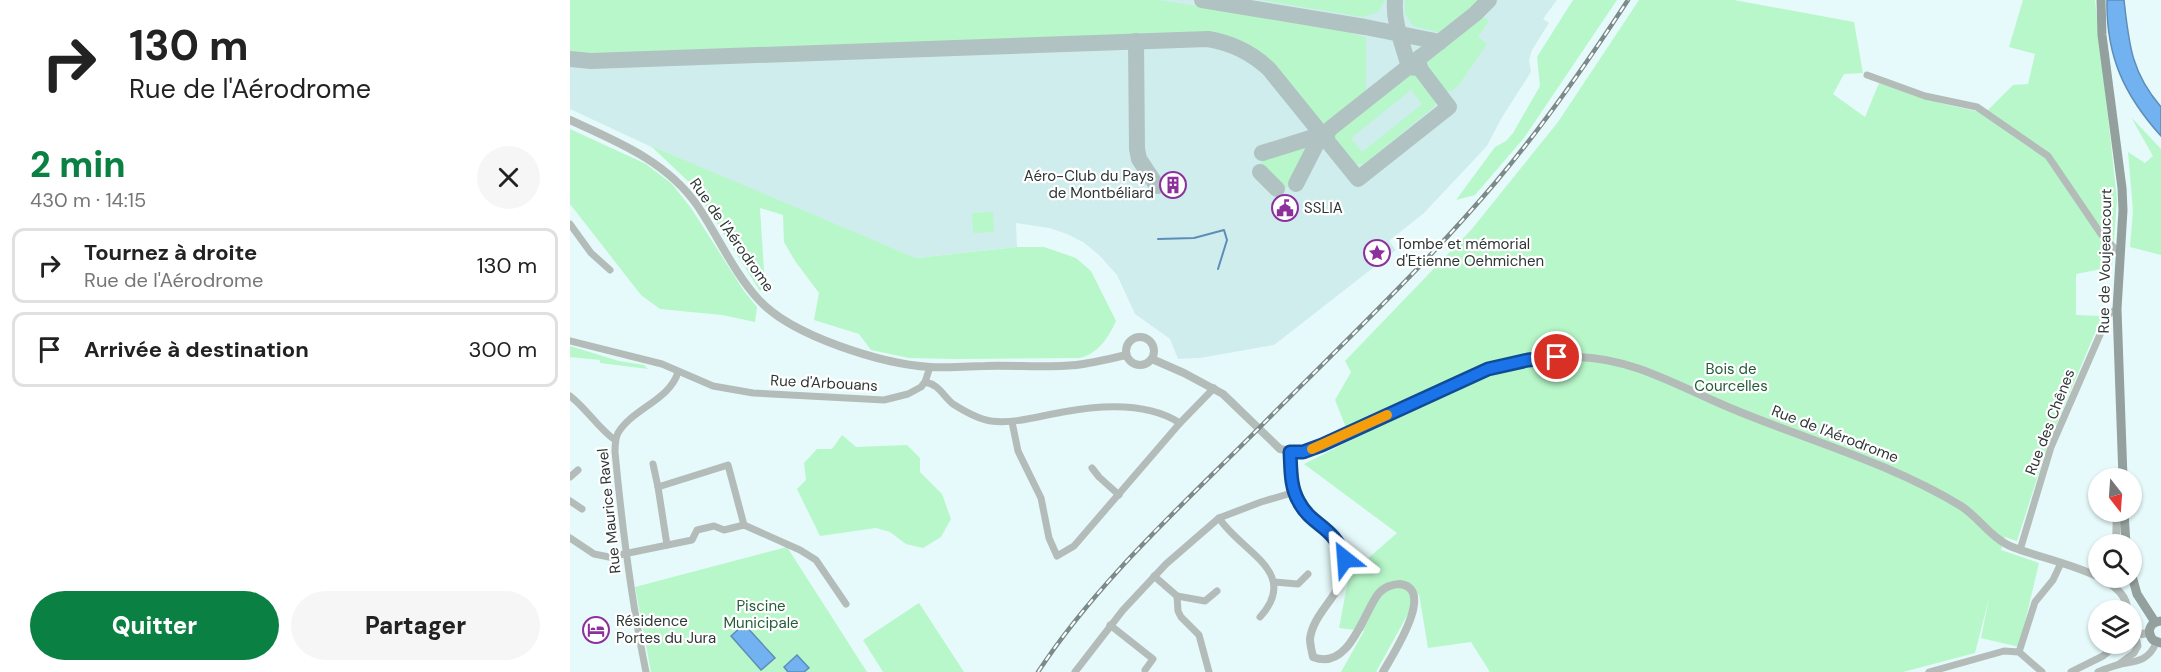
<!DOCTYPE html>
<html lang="fr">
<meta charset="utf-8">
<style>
:root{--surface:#fff;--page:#f6f6f6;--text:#222;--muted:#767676;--line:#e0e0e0;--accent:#0b8043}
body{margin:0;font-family:"DM Sans",sans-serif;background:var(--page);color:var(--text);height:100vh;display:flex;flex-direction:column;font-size:22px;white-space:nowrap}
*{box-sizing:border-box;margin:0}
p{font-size:20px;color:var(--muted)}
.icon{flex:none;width:33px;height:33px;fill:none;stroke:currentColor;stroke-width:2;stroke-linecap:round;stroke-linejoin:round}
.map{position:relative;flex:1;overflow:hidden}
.details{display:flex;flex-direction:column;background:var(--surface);width:570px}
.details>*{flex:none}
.hud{background:#fff;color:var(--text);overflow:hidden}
.needle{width:39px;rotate:163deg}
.buttons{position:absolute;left:1518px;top:468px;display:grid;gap:12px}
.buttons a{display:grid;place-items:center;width:54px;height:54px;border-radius:50%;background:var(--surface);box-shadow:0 2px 4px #0004;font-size:30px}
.pin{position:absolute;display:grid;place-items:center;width:51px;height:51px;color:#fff;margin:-26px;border:3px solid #fff;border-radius:50%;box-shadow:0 2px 6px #0007}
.me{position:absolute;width:66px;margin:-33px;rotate:332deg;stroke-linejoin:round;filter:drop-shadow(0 0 4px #0008)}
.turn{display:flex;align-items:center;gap:21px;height:126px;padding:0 30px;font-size:27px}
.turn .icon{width:78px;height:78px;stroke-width:2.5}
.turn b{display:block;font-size:42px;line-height:51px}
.round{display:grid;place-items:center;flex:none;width:63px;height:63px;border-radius:32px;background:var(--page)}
.summary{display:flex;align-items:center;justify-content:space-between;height:102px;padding:0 30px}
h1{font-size:36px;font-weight:800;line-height:45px;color:var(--accent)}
.cta{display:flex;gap:12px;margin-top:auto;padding:12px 30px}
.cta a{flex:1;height:69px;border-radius:36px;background:var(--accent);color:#fff;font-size:24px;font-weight:800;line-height:69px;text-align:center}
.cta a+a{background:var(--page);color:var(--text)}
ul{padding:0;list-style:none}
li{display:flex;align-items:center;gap:18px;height:75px;margin:0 12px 9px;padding:0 18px;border:3px solid var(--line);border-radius:12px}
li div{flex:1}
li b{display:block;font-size:22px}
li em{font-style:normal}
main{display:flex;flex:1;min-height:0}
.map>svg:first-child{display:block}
.built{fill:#d0edee}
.green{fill:#b8f7ca;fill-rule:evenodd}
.water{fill:#73b2f0;stroke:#5e8db8;stroke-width:1.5}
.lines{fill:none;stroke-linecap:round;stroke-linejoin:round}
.stream{stroke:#5e8db8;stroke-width:2}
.taxiway{stroke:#b1c2c2;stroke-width:16}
.minor{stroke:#b4bcba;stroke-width:7}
.tertiary{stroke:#b4bcba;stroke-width:8}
.secondary{stroke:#94a09d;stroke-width:9}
.rail-casing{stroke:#7c8a8a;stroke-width:4.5}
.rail{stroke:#fff;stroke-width:2;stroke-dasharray:7;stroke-linecap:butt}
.route-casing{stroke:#114b97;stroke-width:15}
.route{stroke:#1a73e8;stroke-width:10}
.slow{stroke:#f59e0b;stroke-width:10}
.labels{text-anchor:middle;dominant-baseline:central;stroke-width:4.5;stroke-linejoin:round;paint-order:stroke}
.poi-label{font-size:15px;fill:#2e3636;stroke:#fff;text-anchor:start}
.street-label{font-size:15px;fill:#2e3636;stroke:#fff}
.park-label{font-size:15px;fill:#235c38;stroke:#fff}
</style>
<main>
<section class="details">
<div class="hud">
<div class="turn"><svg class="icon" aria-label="right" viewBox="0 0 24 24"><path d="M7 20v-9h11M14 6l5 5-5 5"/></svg><div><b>130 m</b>Rue de l'Aérodrome</div></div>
</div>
<div class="summary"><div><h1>2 min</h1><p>430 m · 14:15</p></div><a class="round"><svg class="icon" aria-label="close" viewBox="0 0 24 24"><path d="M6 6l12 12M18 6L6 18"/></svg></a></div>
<ul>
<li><svg class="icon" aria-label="right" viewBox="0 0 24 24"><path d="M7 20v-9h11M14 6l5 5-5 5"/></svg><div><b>Tournez à droite</b><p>Rue de l'Aérodrome</p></div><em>130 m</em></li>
<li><svg class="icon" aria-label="arrive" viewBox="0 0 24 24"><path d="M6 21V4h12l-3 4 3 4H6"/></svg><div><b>Arrivée à destination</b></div><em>300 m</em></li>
</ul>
<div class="cta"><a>Quitter</a><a>Partager</a></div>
</section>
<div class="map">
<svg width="1591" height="672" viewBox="0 0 1591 672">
<rect width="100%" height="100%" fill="#e6fafb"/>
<polygon class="built" points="0,0 987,0 973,19 979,23 962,50 959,60 961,72 931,119 917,146 854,213 819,241 826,250 704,345 630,358 608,359 600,339 565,314 547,275 529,255 513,242 497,234 479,228 446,223 447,247 346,258 118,164 0,109"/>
<g class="green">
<polygon points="0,0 589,0 759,27 796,37 796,94 763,120 752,124 691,54 667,40 641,34 13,55 0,53"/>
<polygon points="691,0 815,0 808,12 793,17"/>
<polygon points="835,0 911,0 871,33 843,26 835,13"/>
<polygon points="1003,0 1047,0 954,138 905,195 886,200 925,147 936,141 943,133 970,86 967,57"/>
<polygon points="1069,0 1164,0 1284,22 1293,73 1274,74 1263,94 1295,117 1309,83 1374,104 1415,113 1443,85 1458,84 1465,54 1439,47 1453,0 1525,0 1547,199 1542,267 1506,274 1506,315 1532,316 1477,447 1447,541 1435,537 1431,550 1469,563 1449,647 1411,638 1419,598 1405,653 1333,672 920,672 901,642 858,648 849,594 806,672 771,672 794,631 769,628 779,575 827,533 734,464 781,440 765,400 781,372 775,361 901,230 988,122"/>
<polygon points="914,17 919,21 908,37 917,44 888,86 882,91 875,91 856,68 855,60 906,18"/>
<path d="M838,72L848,73L865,95V106L794,164H784L763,141L765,131ZM841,90L852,104L792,152L781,138Z"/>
<polygon points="1561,117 1591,149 1591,255 1560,247 1563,211 1558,152 1575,163 1583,156"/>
<polygon points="0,129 76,164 102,184 121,208 174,291 187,307 185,322 152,315 90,309 71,295 0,204"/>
<path d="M742,145C736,158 727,188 711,189L692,171L690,165L694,158Z"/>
<path d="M81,146L346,258L447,247H474L506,258L521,271L546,321C539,337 527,355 509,358L385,359L339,358L301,350L289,334L244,320L249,293L225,261L214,242L213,215L190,208L195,286L190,291L123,186Z"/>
<polygon points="423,212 424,232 403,233 402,213"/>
<polygon points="0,346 49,361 74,365 78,369 30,363 30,360 0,357"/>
<polygon points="272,435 286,447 337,445 350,458 350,472 372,494 381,519 371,537 353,548 336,544 320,532 306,528 250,536 227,489 236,480 234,463 247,449 262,449"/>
<polygon points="217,547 297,672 81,672 65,587"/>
<polygon points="349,603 394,672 313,672 293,640"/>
</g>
<g class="water">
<path d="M1537,0H1554C1559,44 1561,72 1591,107V136C1554,95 1536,56 1537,0Z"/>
<polygon points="174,624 205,658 191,670 161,636"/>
<polygon points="227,655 239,668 234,672 218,672 214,667"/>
</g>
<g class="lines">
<polyline class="stream" points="588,239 624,238 654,230 657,240 648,269"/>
<g class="taxiway">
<polyline points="632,0 795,27 870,42"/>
<path d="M825,0C823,23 833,45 839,67L848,68"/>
<polyline points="566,41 567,149 569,159 587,186"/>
<path d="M0,59L21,61L638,39C662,43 681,52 699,69L788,179L879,107L851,70L848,62L850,57"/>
<polyline points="757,140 757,133 761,128 905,14 919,0"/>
<polyline points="692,153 753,134"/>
<polyline points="690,172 707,189"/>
<polyline points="726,184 750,137"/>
</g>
<g class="minor">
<polyline points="1297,75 1355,96 1407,107 1478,156 1531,234 1549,253"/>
<polyline points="0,224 21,253 40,270"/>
<polyline points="0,341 92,364 143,386 183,393 314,400 338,394 351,387 355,382 360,367"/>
<path d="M355,382C370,385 372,395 383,404C394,411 408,419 421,421C445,424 469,416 493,412C530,405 578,402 610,423"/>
<path d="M0,396C17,409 28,428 45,440"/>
<polyline points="442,422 448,451 471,498 479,538 487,556 504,546 610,423 644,388"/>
<polyline points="83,464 88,487"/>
<polyline points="522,468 529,477 549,495"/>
<polyline points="0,477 8,470"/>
<polyline points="0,501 12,509"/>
<path d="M649,518C671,552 731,572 690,617"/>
<polyline points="0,538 24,554 39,557 122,540 127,530 144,526 154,530 174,525 230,550 246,560 276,604"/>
<polyline points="97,545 88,487 158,465 174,525"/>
<polyline points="1450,550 1481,447 1539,314 1547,309"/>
<polyline points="584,576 607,596 608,611 611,617 629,635 639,672"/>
<polyline points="704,582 728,584 738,574"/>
<polyline points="607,596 635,601 647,591"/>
<polyline points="540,625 583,659 575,670"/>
<polyline points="1449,652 1465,602 1483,580 1491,563"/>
<polyline points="1549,664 1564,653 1568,646 1565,633"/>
<path d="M76,672C61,599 52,526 45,452C45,446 45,439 48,433C62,409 100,400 108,372"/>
<polyline points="505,672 553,610 596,564 649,518 691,502 725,492"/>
<polyline points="1359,672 1434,651 1449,652 1472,672"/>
<polyline points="1501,672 1533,656 1548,644"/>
<path d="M1528,672C1535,669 1543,666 1551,664C1568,661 1579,660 1586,643"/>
</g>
<g class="tertiary">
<path d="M0,120C48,142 96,161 127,205C148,236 164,273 189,300C222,336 312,364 360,367C378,368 397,366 415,366C445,365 476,368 506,365C523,363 539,359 556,355"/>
<circle cx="570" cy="351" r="14"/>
<path d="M582,359L614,373L653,394L710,449L727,452L752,445C784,430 815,416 847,401C902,376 946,356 1007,357C1066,358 1116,391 1170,412C1244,442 1322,464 1391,506C1407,516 1419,535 1436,544C1463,559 1558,571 1557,610"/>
<path d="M720,452C721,468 720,487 728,502C741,524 771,531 775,559C779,591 743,610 740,639C740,645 742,652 743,657C780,672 794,610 809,593C814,587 823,584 830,584C867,589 821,657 813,672"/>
<polyline points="1546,544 1547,512"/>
<polyline points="1562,631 1572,634 1579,633"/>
</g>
<g class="secondary">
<polyline points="1531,0 1532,35 1552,188 1553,210 1547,309 1553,478"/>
<polyline points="1554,512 1556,544"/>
<polyline points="1562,576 1567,594 1585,622"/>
<path d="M1591,621C1580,622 1576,631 1583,640L1591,643"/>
</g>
<defs>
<path id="rail" d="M468,672C529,579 615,503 693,424C771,345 853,268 925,183C974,125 1017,63 1058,0"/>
</defs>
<use href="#rail" class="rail-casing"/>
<use href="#rail" class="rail"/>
</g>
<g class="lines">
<defs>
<path id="route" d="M775,559C764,525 742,527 729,502C720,487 721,469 720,452H733L752,445L918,369L958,360L987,357"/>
</defs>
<use href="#route" class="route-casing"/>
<use href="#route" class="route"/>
<polyline class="slow" points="742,449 817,415"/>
</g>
<defs>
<symbol id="building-ring" viewBox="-11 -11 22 22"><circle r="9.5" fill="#fff" stroke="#8c319c" stroke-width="1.5"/><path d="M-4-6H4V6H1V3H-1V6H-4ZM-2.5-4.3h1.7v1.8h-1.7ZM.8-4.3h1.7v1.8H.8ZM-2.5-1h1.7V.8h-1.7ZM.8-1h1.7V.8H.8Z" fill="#8c319c"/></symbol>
<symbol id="civic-ring" viewBox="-11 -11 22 22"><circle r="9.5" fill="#fff" stroke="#8c319c" stroke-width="1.5"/><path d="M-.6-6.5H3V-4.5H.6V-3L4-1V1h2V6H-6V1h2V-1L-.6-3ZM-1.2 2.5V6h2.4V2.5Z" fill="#8c319c"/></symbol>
<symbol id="sight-ring" viewBox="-11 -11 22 22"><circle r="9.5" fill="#fff" stroke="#8c319c" stroke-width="1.5"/><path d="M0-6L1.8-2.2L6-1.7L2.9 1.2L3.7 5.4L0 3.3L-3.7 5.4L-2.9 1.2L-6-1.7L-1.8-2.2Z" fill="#8c319c"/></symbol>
<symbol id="hotel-ring" viewBox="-11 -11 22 22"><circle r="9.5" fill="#fff" stroke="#8c319c" stroke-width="1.5"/><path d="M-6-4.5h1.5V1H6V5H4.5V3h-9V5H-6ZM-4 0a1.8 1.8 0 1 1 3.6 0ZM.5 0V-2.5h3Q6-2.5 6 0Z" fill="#8c319c"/></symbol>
</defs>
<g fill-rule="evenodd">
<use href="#building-ring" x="588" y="170" width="30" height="30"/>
<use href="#civic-ring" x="700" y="193" width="30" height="30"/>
<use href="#sight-ring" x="792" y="238" width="30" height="30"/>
<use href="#hotel-ring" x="11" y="615" width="30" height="30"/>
</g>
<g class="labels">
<g class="poi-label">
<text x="584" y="176" text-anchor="end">Aéro-Club du Pays<tspan x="584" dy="17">de Montbéliard</tspan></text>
<text x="734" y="208">SSLIA</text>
<text x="826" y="244">Tombe et mémorial<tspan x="826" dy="17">d'Etienne Oehmichen</tspan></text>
<text x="46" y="621">Résidence<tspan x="46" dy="17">Portes du Jura</tspan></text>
</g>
<g class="street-label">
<text transform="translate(162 235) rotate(55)">Rue de l'Aérodrome</text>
<text transform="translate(1535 261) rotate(-89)">Rue de Voujeaucourt</text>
<text transform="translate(254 383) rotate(3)">Rue d'Arbouans</text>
<text transform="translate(1480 422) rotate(-69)">Rue des Chênes</text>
<text transform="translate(1265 434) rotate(21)">Rue de l'Aérodrome</text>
<text transform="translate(39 511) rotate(-96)">Rue Maurice Ravel</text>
</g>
<g class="park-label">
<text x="1161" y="369">Bois de<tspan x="1161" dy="17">Courcelles</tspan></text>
<text x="191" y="606">Piscine<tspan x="191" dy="17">Municipale</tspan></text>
</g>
</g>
</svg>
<div class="buttons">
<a><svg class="needle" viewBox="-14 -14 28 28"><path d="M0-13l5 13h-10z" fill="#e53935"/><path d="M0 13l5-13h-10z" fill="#767676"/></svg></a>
<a><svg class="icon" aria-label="search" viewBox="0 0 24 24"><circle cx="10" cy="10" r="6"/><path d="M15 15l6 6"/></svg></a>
<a><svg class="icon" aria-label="layers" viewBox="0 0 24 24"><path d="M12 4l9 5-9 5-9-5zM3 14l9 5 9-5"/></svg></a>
</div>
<div class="pin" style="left:987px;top:357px;background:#d93025"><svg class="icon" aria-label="arrive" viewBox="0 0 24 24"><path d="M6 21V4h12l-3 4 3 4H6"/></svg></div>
<svg class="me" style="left:775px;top:559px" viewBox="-20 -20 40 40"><path d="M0-17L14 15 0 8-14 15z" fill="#1a73e8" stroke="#fff" stroke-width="4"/></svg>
</div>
</main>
